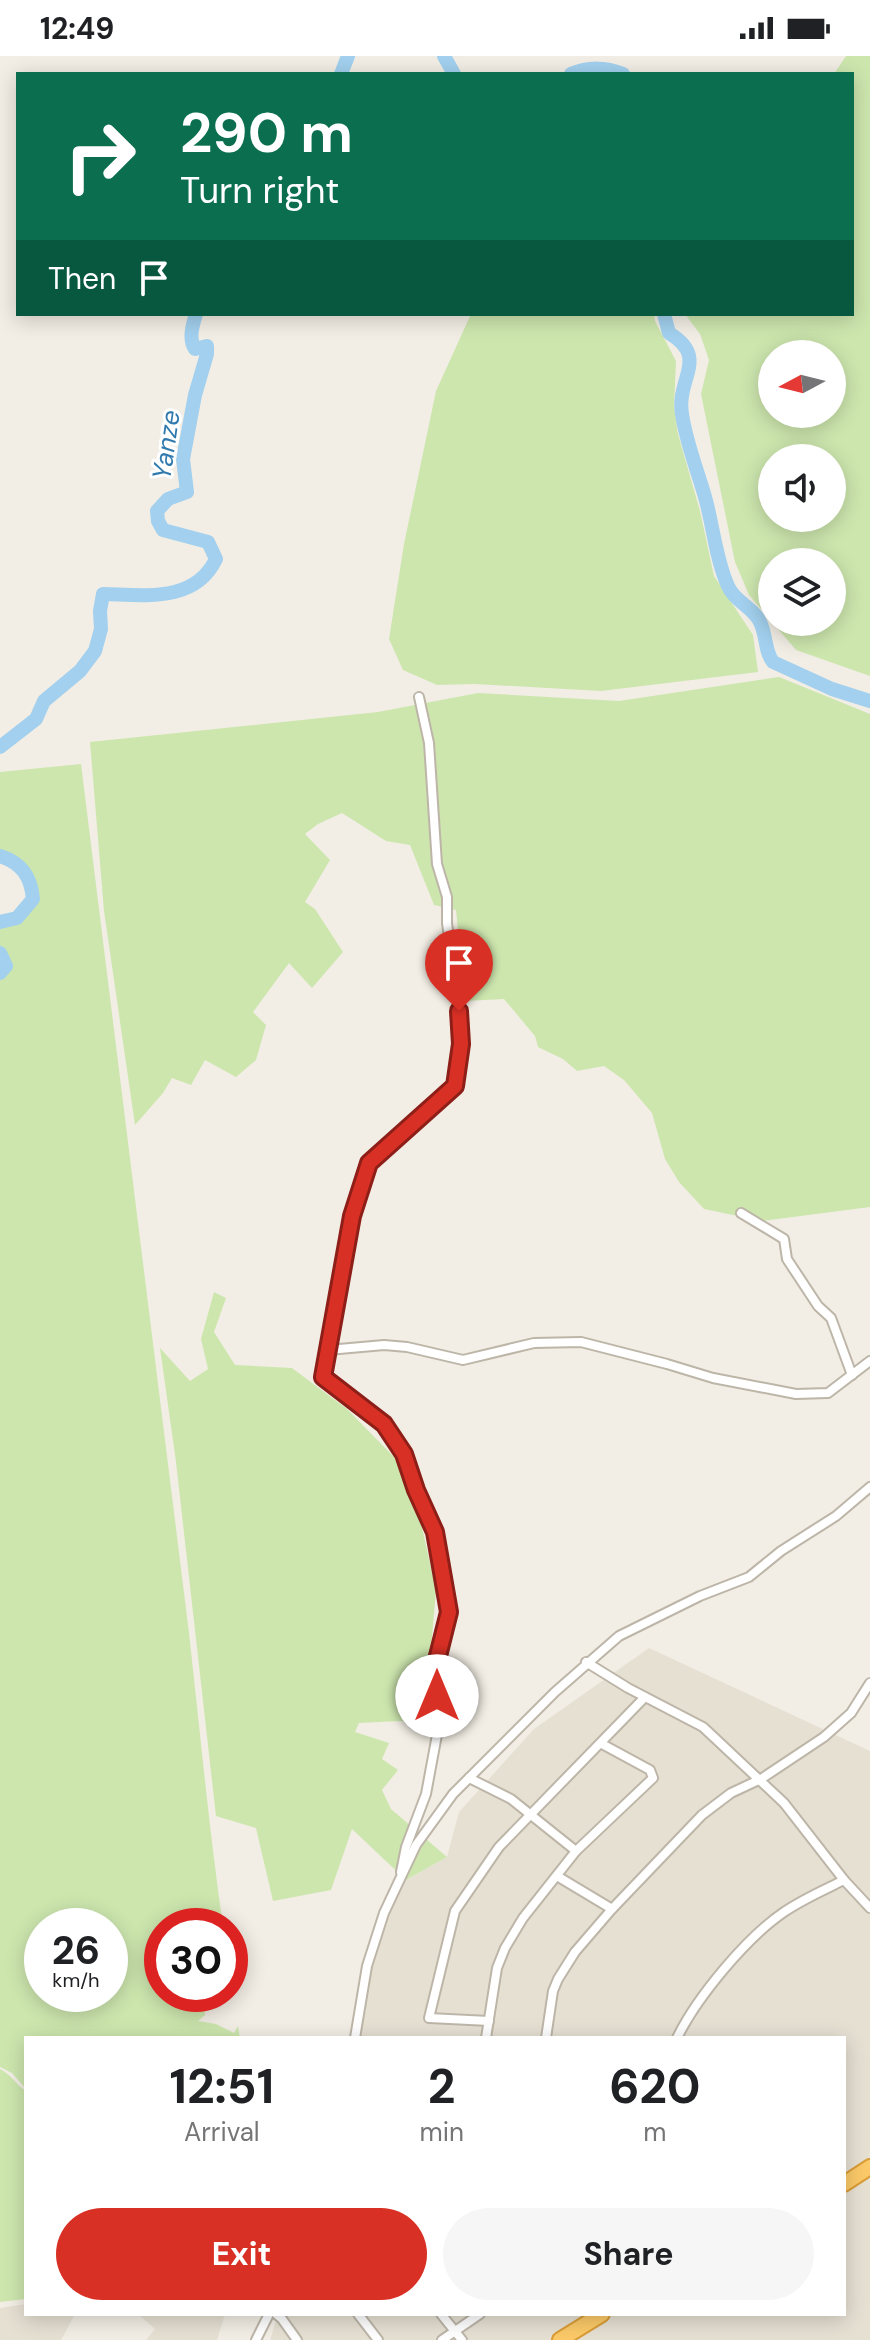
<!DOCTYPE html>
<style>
:root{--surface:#fff;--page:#f6f6f6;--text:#202124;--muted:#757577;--accent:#d93025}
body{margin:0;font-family:"DM Sans",sans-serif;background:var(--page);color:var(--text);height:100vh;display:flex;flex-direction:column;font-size:30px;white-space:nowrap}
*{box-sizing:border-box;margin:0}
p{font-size:26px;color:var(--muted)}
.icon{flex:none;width:44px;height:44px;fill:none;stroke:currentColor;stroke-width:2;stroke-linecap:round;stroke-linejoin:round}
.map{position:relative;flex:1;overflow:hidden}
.details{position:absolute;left:24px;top:1980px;width:822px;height:280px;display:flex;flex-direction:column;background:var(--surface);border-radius:0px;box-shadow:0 4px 20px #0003}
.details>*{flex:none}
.guide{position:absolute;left:16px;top:16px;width:838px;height:244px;border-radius:0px;box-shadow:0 4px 20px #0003;background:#0b6e4f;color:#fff;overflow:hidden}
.needle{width:52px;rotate:263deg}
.fabs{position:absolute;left:758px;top:284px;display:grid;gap:16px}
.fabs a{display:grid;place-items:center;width:88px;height:88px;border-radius:50%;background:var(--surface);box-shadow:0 4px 20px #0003;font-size:40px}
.speed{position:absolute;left:24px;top:1852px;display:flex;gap:16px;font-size:40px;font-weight:700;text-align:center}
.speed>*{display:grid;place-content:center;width:104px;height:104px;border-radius:50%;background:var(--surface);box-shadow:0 4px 20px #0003;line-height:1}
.speed small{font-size:20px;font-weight:400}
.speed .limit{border:12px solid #d22;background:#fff;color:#111}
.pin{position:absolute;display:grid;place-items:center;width:68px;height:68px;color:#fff;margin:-82px -34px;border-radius:50% 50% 50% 0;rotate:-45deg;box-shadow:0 0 8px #0007}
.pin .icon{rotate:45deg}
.me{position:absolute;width:88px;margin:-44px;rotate:0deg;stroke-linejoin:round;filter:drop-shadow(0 0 6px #0008)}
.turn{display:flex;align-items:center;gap:28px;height:168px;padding:0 32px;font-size:36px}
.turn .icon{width:104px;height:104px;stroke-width:2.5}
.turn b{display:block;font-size:56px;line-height:68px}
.then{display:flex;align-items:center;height:76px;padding:0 32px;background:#0003;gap:16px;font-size:30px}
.eta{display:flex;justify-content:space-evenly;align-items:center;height:136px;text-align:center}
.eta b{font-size:48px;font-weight:700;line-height:56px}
.primary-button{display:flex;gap:16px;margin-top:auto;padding:16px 32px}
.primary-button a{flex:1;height:92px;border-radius:48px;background:var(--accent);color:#fff;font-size:32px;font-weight:700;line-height:92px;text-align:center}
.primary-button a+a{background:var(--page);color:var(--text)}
.status{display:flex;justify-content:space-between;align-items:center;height:56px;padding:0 40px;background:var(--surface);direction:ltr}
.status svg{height:22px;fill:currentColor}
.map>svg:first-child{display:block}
.residential{fill:#e6e0d3}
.green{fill:#cde6ae;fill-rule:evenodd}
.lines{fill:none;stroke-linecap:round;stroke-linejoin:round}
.river{stroke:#a2d0ee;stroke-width:14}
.street-casing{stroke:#bdb6a8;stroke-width:12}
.highway-casing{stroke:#da9d37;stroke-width:18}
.street{stroke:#fff;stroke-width:8}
.highway{stroke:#fbc968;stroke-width:14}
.route-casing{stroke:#8d1f18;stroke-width:20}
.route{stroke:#d93025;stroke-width:14}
.labels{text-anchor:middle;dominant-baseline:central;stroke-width:6;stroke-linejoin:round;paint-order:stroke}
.water-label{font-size:26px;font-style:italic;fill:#307aae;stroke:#fff}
</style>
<div class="status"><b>12:49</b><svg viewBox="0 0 49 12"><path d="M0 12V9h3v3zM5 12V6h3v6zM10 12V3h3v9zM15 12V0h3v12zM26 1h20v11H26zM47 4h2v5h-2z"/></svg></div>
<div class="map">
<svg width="870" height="2284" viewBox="0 0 870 2284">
<rect width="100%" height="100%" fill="#f2eee5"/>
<g class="residential">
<polygon points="649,1592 870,1695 870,2284 270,2284 278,2258 844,2258 844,1982 348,1982 394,1838 406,1824 447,1801 459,1756 534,1673"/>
<polygon points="26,2248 26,2258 75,2258 61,2284 0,2284 0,2252"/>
<polygon points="138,2258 225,2258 217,2284 146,2284 155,2273"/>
</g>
<g class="green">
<path d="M846,0H870V620L796,594L772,566H832V506H772V566L749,539L735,506L701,338L709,304L700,278L685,258H852V18H834ZM832,298V358H772V298ZM832,402V462H772V402Z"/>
<polygon points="471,258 654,258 655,265 676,305 674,351 678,378 700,455 714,520 753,579 758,616 601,635 474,628 437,629 403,614 389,583 404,488 436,335"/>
<polygon points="779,621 870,658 870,1151 762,1165 704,1153 679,1126 665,1103 652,1057 624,1024 604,1010 577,1015 563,1003 538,991 535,980 504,943 465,945 456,854 434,849 410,789 386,785 342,757 318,768 305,778 330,804 305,846 315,853 343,896 312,932 289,907 253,956 266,969 256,1004 236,1021 205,1004 191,1029 172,1022 163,1037 135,1069 104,855 90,686 378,656 478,637 619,645"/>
<path d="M81,708L189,1577C200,1675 209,1773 223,1870H162V1938H204L205,1959L198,1965L216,1968L234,1977L238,1970L240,1982H26V2033L12,2017L0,2011V924L12,912L7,897L0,890V871L19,867L38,845C36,816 25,806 0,795V716ZM110,1870V1938H42V1870Z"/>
<polygon points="214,1236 226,1242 214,1276 235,1309 292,1312 347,1353 396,1403 420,1462 436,1535 428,1625 420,1664 359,1667 355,1676 389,1687 382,1703 398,1714 382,1734 391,1753 447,1801 406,1824 352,1773 331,1834 273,1845 256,1772 216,1760 176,1406 160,1292 190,1325 208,1313 201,1283"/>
<path d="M0,2013C12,2019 16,2029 26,2035V2243L0,2246Z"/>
</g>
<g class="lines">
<g class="river">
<polyline points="444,0 454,18"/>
<polyline points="341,18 348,0"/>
<path d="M571,18C589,10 606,11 623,18"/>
<path d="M664,258L669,277C710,302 676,322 682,358C686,386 697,413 705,441C713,469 716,504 728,530C734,545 754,552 760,566C767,580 764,594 773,606L832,633L870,645"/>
<path d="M0,691L36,663L44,645L80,615L95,595L101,573L100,555L103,538C145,539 195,547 216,503L208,486L163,474L158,465L157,455L168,443L187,436L183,403L195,339L207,298V290L195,293C188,283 193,268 196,258"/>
<path d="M0,800C22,807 31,821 33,843L17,862L0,866"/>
<polyline points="0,897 6,910 0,917"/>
</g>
<defs>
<g id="street">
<polyline points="741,1157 784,1183 787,1203 818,1250 831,1262 852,1319"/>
<polyline points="328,1294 384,1289 407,1291 463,1304 534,1287 581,1286 667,1308 713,1322 796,1338 828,1337 870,1305"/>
<polyline points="586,1606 628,1632 703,1671 784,1747 844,1824 870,1852"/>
<polyline points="469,1722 511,1743 576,1795"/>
<polyline points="401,1816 406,1791 426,1738 439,1668 436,1608 449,1556 446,1532 435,1476 416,1434 404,1398 384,1368 323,1321 336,1237 352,1160 369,1107 455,1030 459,1003 461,988 459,955 447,867 447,841 437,808 429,687 419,641"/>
<polyline points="557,1820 612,1853"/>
<polyline points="489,1965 429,1962 455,1855 499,1791 645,1641"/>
<polyline points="355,1982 367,1910 384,1857 416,1789 453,1738 555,1636 619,1580 700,1540 749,1521 781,1495 836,1460 870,1431"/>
<polyline points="486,1982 497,1912 505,1892 523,1862 576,1795 653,1722 650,1714 602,1688"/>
<polyline points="546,1982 553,1935 558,1923 575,1896 612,1853 702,1759 731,1737 761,1723 824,1681 851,1657 870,1627"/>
<path d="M677,1982C697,1941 746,1882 784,1856C803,1843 824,1834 844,1824"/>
<polyline points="276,2258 282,2263 297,2284"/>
<polyline points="358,2258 378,2284"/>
<polyline points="441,2258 462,2284"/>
<polyline points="256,2284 269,2258"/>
<polyline points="442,2284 480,2258"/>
</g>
<g id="highway">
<polyline points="844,2128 870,2111"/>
<polyline points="560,2284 602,2258"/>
</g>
</defs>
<use href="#street" class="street-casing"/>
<use href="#highway" class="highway-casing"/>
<use href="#street" class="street"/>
<use href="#highway" class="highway"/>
</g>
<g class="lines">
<defs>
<polyline id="route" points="437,1640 436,1608 449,1556 435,1476 416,1434 404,1398 384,1368 323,1321 352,1160 369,1107 455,1030 461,988 459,955"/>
</defs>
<use href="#route" class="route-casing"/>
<use href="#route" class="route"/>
</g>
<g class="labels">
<g class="water-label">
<text transform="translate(166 389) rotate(-82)">Yanze</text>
</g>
</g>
</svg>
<div class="fabs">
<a><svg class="needle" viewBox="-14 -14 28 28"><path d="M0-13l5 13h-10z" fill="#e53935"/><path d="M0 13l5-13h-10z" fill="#757577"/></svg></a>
<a><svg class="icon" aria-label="sound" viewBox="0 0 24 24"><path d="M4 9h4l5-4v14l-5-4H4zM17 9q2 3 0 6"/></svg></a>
<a><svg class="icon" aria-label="layers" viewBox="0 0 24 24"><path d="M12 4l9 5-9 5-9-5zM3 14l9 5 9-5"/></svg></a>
</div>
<div class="speed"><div>26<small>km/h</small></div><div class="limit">30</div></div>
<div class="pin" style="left:459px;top:955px;background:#d93025"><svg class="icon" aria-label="arrive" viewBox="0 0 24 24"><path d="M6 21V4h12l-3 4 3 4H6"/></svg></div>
<svg class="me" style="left:437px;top:1640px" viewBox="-20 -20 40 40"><circle r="19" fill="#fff"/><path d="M0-13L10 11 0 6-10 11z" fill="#d93025"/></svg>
<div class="guide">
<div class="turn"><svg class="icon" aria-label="right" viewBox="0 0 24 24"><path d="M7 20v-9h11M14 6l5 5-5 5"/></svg><div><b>290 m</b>Turn right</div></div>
<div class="then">Then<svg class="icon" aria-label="arrive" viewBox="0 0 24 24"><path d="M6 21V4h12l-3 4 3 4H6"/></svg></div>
</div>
<section class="details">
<div class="eta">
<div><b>12:51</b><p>Arrival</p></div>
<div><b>2</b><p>min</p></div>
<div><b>620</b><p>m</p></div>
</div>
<div class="primary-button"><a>Exit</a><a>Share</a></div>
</section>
</div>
